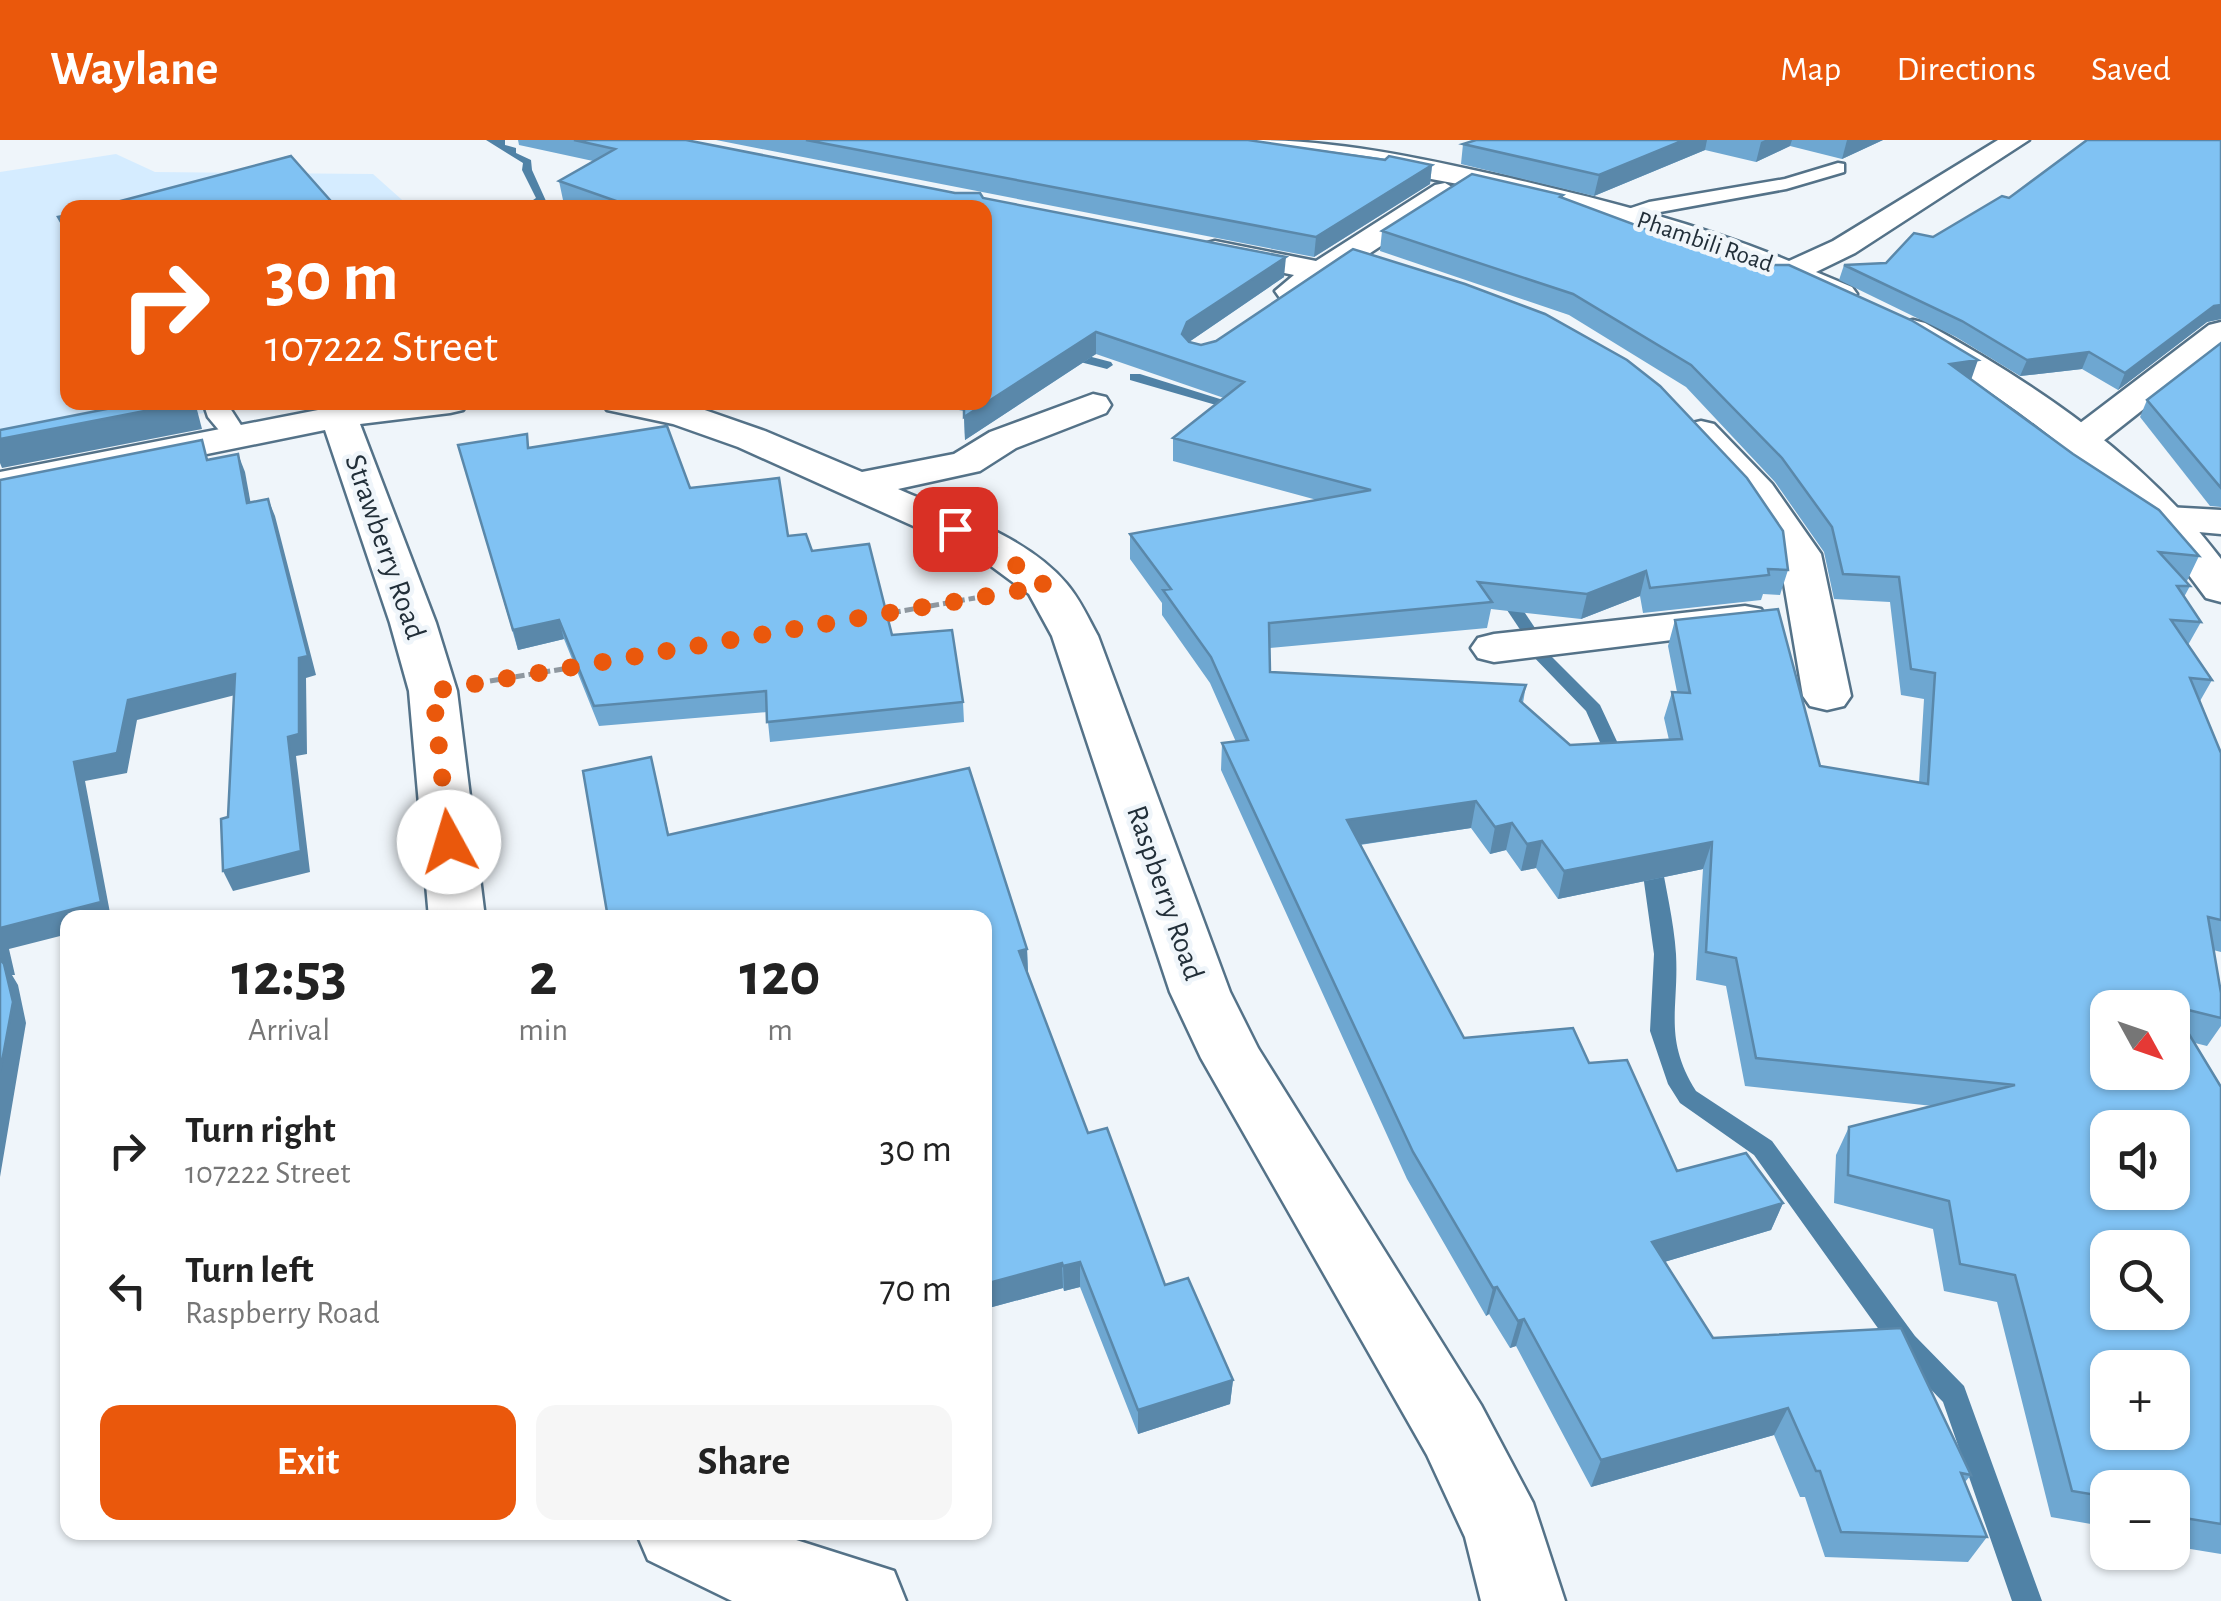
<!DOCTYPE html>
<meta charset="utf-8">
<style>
:root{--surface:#fff;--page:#f6f6f6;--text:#222;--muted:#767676;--accent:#ea580c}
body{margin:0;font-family:"Alegreya Sans",sans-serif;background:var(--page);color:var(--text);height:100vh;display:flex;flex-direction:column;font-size:38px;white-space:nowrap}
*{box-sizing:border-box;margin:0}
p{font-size:32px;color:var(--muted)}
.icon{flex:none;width:55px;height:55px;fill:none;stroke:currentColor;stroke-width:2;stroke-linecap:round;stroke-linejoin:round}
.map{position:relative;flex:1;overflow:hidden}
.details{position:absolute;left:60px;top:770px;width:932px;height:630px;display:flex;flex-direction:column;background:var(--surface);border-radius:20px;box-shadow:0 2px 8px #0004}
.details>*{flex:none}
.banner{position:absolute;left:60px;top:60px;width:932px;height:210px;border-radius:20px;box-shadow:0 2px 8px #0004;background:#ea580c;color:#fff;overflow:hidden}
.needle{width:65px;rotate:130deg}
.buttons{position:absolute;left:2090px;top:850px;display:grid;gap:20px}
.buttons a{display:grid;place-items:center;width:100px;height:100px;border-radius:20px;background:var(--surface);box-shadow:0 2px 8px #0004;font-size:50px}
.pin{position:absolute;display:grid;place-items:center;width:85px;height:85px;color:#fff;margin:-42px;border-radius:20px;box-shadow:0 5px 15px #0006}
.me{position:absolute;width:110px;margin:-55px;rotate:354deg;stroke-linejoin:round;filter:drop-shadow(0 0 8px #0008)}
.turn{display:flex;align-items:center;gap:35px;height:210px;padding:0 40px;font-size:45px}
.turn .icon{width:130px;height:130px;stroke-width:2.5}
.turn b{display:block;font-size:70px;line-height:85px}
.eta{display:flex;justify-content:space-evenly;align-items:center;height:170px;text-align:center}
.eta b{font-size:60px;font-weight:600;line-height:70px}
.action{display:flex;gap:20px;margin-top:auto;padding:20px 40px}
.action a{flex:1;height:115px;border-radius:20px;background:var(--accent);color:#fff;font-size:40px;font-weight:600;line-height:115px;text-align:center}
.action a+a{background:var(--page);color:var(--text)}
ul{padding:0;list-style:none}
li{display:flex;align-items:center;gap:30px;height:140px;padding:0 40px}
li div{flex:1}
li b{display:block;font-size:38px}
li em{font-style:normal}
header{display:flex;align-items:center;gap:60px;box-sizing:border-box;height:140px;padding:0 50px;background:var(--accent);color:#fff}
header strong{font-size:48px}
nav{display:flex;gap:55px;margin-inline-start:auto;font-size:35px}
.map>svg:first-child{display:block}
.built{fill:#d5ecff}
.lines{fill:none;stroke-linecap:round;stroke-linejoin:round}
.stream{fill:#5082a6;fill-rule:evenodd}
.service-casing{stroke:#547288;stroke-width:5}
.minor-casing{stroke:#547288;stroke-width:5}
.tertiary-casing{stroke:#547288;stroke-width:5}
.path{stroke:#8e979f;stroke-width:5;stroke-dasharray:9 4;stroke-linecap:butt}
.service{fill:#fff;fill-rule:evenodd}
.minor{fill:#fff;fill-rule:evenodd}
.tertiary{fill:#fff;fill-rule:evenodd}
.wall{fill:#6ea7d1}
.shaded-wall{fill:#5a88aa}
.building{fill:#80c2f3;stroke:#5a88aa;stroke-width:2.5;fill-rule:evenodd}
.route{stroke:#ea580c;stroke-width:18;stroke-dasharray:0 32.4}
.labels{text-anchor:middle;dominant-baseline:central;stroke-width:9;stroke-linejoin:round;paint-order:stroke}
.far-street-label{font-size:25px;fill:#222f39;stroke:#eff5fa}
.street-label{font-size:30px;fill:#222f39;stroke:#eff5fa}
</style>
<header>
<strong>Waylane</strong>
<nav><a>Map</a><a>Directions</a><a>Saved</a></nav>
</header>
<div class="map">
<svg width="2221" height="1461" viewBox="0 0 2221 1461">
<rect width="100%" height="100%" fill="#eff5fa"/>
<polygon class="built" points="116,14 155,32 373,34 410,67 68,68 68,262 258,263 0,311 0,32"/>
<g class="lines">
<g class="stream">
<polygon points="486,0 505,0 505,5 516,8 516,13 531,20 532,30 546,61 534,68 521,68 536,58 522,30 523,23"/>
<polygon points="1065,210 1111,222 1113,225 1107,229 1061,217 1061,211"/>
<polygon points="1130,234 1140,234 1252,269 1240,272 1130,240"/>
<polygon points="1503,447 1509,449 1535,488 1533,491 1521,491 1495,452"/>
<polygon points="1534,504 1540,505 1600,565 1628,625 1626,629 1612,629 1586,571 1526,509"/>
<path d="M1650,707L1660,713C1665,746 1674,781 1676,814C1679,869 1663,898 1696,951L1772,1001L1915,1196L1964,1246L2042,1461H2012L1943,1262L1895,1212L1754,1015L1680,963L1668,944L1650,891L1654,814L1640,713Z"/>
</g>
<defs>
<g id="service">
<polygon points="1838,23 1844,24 1844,32 1786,49 1622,79 1613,74 1649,62 1785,39"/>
<polygon points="203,262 226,262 248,296 244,301 228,301 208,277"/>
</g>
<g id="minor">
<polygon points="1445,43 1459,51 1455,57 1302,158 1280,158 1275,151 1294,135 1204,116 1200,110 1204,104 1215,101 1316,121 1435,45"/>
<polygon points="2221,182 2221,208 2093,309 2080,312 2067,309 2061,301 2067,293 2209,185"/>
<path d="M1093,254L1106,257L1111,265L1106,273L1016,308L980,331L898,349C953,373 1026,396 1066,443C1080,459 1088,478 1098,496L1230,852L1258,908L1481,1265L1533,1363L1565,1461H1481L1465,1397L1427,1315L1201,918L1170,852L1052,496L1029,454L991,426L949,402L738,307L673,284L607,270L602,262H676L699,268L765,291L862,332L954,314L990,292Z"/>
<polygon points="359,262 468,262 463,270 450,273 360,284 436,483 457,551 485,778 429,778 409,551 390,483 325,290 0,356 0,332"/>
<polygon points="1701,281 1714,284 1772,344 1821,414 1851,556 1844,566 1827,570 1810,566 1803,556 1779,414 1743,359 1682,292 1688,284"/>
<polygon points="2167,367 2221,370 2221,394 2153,388 2147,379 2153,370"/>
<polygon points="1745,466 1761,469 1767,479 1761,489 1494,522 1478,518 1471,508 1478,498 1494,494"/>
<polygon points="636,1392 771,1392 894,1431 906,1461 732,1461 648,1420"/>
</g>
<g id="tertiary">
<path d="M1252,0C1339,0 1425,19 1510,38C1604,60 1700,84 1789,121L1833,101L1998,0H2029L1855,113L1816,132L1852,147L1857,154L1852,161L1841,164L1691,105L1620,83L1485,49L1265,8Z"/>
<path d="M1913,180L1925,183C2037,245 2143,316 2221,419V462L2206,458C2125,345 2022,266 1901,197L1896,190L1901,183Z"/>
</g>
</defs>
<use href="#service" class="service-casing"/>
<use href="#minor" class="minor-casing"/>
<use href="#tertiary" class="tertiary-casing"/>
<g class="path">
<polyline points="879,475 975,458"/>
<polyline points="490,541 581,526"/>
</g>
<use href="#service" class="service"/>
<use href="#minor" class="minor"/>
<use href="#tertiary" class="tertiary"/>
</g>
<g class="wall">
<polygon points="518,0 686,0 983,58 1284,137 1189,202 1788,430 1780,455 1763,454 1761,460 1643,473 1640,456 1581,479 1491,469 1487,488 1270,508 1270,532 1526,545 1523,563 1570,605 1669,600 1664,578 1672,552 1677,552 1668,506 1675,480 1820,626 1919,643 1924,559 1901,555 1890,462 1834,459 1824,412 1775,342 1686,247 1569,175 1380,111 1382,91 1563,55 1563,58 1971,239 2199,416 2187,441 2185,441 2190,446 2184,457 2201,482 2188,505 2212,540 2200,561 2221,613 2221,812 2213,810 2221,853 2221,886 2207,906 2195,903 2221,947 2221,1414 2172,1406 2172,1348 2108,1348 2108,1387 2051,1377 1997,1162 1944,1151 1933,1089 1834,1063 1836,1015 1849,987 1933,966 1745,946 1726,846 1696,840 1703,729 1558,759 1536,728 1521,731 1506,710 1490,714 1471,688 1360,705 1464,898 1589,923 1677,1031 1783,1063 1771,1090 1664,1122 1713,1198 1971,1335 1965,1342 1987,1397 1968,1422 1825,1417 1805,1357 1800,1357 1774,1295 1591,1347 1516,1206 1510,1208 1489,1174 1486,1176 1407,1039 1221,630 1222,603 1236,602 1210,543 1162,475 1162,463 1130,419 1130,394 1317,360 1173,321 1173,298 1224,258 1096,214 965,300 964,271 916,262 985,262 985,68 584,68 563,60 559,41 593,21 519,5"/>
<polygon points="716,0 1248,0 1432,25 1430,44 1314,117"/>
<polygon points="1476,0 1883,0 1842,19 1790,6 1756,22 1705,10 1594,56 1461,24 1463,4"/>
<polygon points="2221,0 2221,179 2207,182 2118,250 2082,229 2020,236 1956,197 1839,140 1844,125 1886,123 2009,58"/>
<polygon points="2221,203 2221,367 2210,366 2140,277 2147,260"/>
<polygon points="458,305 530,307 690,348 788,396 812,411 892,495 963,562 964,582 770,602 767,572 599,586 564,499 518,510"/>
<polygon points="651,617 669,695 969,628 1027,809 1028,834 1088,993 1107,988 1165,1145 1188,1138 1233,1240 1230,1264 1138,1294 1080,1147 1064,1151 1063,1148 985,1169 985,778 608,778 583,631"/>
</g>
<g class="shaded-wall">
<polygon points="1684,0 1707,0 1705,10 1594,56 1599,35"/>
<polygon points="1765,0 1792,0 1790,6 1756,22 1761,2"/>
<polygon points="1847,0 1883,0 1842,19"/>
<polygon points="1432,25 1430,44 1314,117 1316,97"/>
<polygon points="1286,117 1284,137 1186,204 1182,194 1187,182"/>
<polygon points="2221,165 2221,179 2207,182 2118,250 2125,233 2214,166"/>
<polygon points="1096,192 1096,214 965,300 964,277"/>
<polygon points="2089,212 2082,229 2020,236 2027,220"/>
<polygon points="1978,220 1970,243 1950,224"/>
<polygon points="191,262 195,262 202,289 2,328 0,323 0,299"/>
<polygon points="238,314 245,332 254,381 247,363"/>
<polygon points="268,359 275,376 316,535 306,538 307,614 296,616 310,732 233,751 223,731 288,597"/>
<polygon points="1646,431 1640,456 1581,479 1587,454"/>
<polygon points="559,480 564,499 518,510 513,490"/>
<polygon points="235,534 243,553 137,580 127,633 85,641 111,778 68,778 68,794 9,809 15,835 12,835 18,845 26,883 0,1037 0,788 74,622 128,560"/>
<polygon points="1476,661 1471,688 1343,707 1347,680"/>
<polygon points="1512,683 1506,710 1490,714 1495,687"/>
<polygon points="1542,701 1536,728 1521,731 1527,704"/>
<polygon points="1712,702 1703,729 1558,759 1564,731"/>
<polygon points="1027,809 1028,834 1019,811"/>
<polygon points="1783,1063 1771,1090 1641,1129 1652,1102"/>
<polygon points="1080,1122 1080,1147 1064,1151 1063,1126"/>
<polygon points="1062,1123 1063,1148 985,1169 985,1144"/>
<polygon points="1497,1147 1489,1174 1486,1176 1493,1148"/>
<polygon points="1524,1179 1516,1206 1510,1208 1518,1181"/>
<polygon points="1233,1240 1230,1264 1138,1294 1138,1270"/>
<polygon points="1788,1268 1774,1295 1591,1347 1601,1320"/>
</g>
<g class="building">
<path d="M574,0H686L955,53H980L983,58L1286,117L1187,182L1182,194L1189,202L1201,205L1216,201L1353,109L1465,144L1545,174L1627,220L1660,246L1747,338L1783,391L1788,430L1768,429L1769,435L1650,448L1646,431L1587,454L1478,442L1492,462L1269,483L1270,532L1526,545L1520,561L1570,605L1682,599L1672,552L1690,553L1675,480L1778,469L1820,626L1928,644L1935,533L1911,529L1899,437L1843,434L1832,387L1782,318L1691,225L1573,154L1382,91L1472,34L1563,55L1560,57L1743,125H1789L1911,180L1978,220L1950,224L2073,314L2159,370L2199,416L2159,412L2190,446H2177L2201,482L2171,480L2212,540L2190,538L2221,613V780L2208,777L2221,853V878L2172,866L2221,947V1384L2172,1376V1348H2108V1357L2072,1351L2015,1135L1960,1124L1949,1061L1848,1035L1849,987L2015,945L1756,918L1736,818L1706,812L1712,702L1564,731L1542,701L1527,704L1512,683L1495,687L1476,661L1347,680L1464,898L1573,888L1589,923L1627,920L1677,1031L1746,1013L1783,1063L1652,1102L1713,1198L1901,1188L1971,1335L1961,1333L1987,1397L1841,1392L1820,1331H1816L1788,1268L1601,1320L1524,1179L1518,1181L1497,1147L1493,1148L1413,1012L1222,603L1248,600L1211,517L1163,450L1171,449L1130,394L1371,350L1173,298L1244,242L1096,192L964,277V262H985V68H636L559,41L615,9ZM2108,868H2172V932H2108ZM2108,988H2172V1052H2108ZM2108,1108H2172V1172H2108ZM2108,1228H2172V1292H2108Z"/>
<polygon points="806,0 1248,0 1385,20 1389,16 1432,25 1316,97"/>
<polygon points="1476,0 1684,0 1599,35 1463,4"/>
<polygon points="2087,0 2221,0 2221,165 2214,166 2125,233 2089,212 2027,220 1962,181 1844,125 1886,123 1914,93 1933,97 2002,56 2009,58"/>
<polygon points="291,16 337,68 94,68"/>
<polygon points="68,75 68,94 58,77"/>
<polygon points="2221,203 2221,348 2147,260"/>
<polygon points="142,262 191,262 0,299 0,290"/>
<polygon points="667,286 690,348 779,338 788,396 806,394 812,411 869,404 892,495 952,490 963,562 767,582 766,551 594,566 559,480 513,490 458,305 527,294 528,308"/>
<polygon points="202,300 207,320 238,314 247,363 268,359 308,516 299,518 299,594 288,597 301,711 223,731 221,679 228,677 235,534 128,560 117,613 74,622 101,762 0,788 0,340"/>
<polygon points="651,617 668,695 969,628 1027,809 1019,811 1088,993 1107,988 1165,1145 1188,1138 1233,1240 1138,1270 1080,1122 1063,1126 1062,1123 985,1144 985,778 646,778 645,775 633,778 608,778 583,631"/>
<polygon points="0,819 4,824 13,862 0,932"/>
</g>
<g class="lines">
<polyline class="route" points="449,702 433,551 1046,446 997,412 955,389"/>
</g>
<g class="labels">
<g class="far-street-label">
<text transform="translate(1705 102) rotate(19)">Phambili Road</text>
</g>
<g class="street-label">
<text transform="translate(385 407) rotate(71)">Strawberry Road</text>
<text transform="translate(1165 753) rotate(71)">Raspberry Road</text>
</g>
</g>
</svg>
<div class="buttons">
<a><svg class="needle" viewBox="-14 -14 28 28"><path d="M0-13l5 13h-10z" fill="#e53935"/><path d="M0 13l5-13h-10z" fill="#767676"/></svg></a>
<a><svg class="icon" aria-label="sound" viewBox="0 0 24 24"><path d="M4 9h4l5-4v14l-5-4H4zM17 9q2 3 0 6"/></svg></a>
<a><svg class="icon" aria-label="search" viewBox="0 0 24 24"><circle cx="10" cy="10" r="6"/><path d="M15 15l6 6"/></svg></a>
<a>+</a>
<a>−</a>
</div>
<div class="pin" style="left:955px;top:389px;background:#d93025"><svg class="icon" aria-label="arrive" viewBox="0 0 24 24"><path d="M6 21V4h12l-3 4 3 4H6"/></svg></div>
<svg class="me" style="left:449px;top:702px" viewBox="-20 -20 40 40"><circle r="19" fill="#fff"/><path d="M0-13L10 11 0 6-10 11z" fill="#ea580c"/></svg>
<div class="banner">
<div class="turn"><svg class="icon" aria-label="right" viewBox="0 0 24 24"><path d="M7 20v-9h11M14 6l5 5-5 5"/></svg><div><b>30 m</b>107222 Street</div></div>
</div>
<section class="details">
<div class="eta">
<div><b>12:53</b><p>Arrival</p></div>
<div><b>2</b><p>min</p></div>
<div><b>120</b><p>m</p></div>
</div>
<ul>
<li><svg class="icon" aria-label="right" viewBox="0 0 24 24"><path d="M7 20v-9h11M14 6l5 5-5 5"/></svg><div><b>Turn right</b><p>107222 Street</p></div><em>30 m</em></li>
<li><svg class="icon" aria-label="left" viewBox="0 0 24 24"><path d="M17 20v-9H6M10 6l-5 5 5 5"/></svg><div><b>Turn left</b><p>Raspberry Road</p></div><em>70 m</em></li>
</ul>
<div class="action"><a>Exit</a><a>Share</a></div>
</section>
</div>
